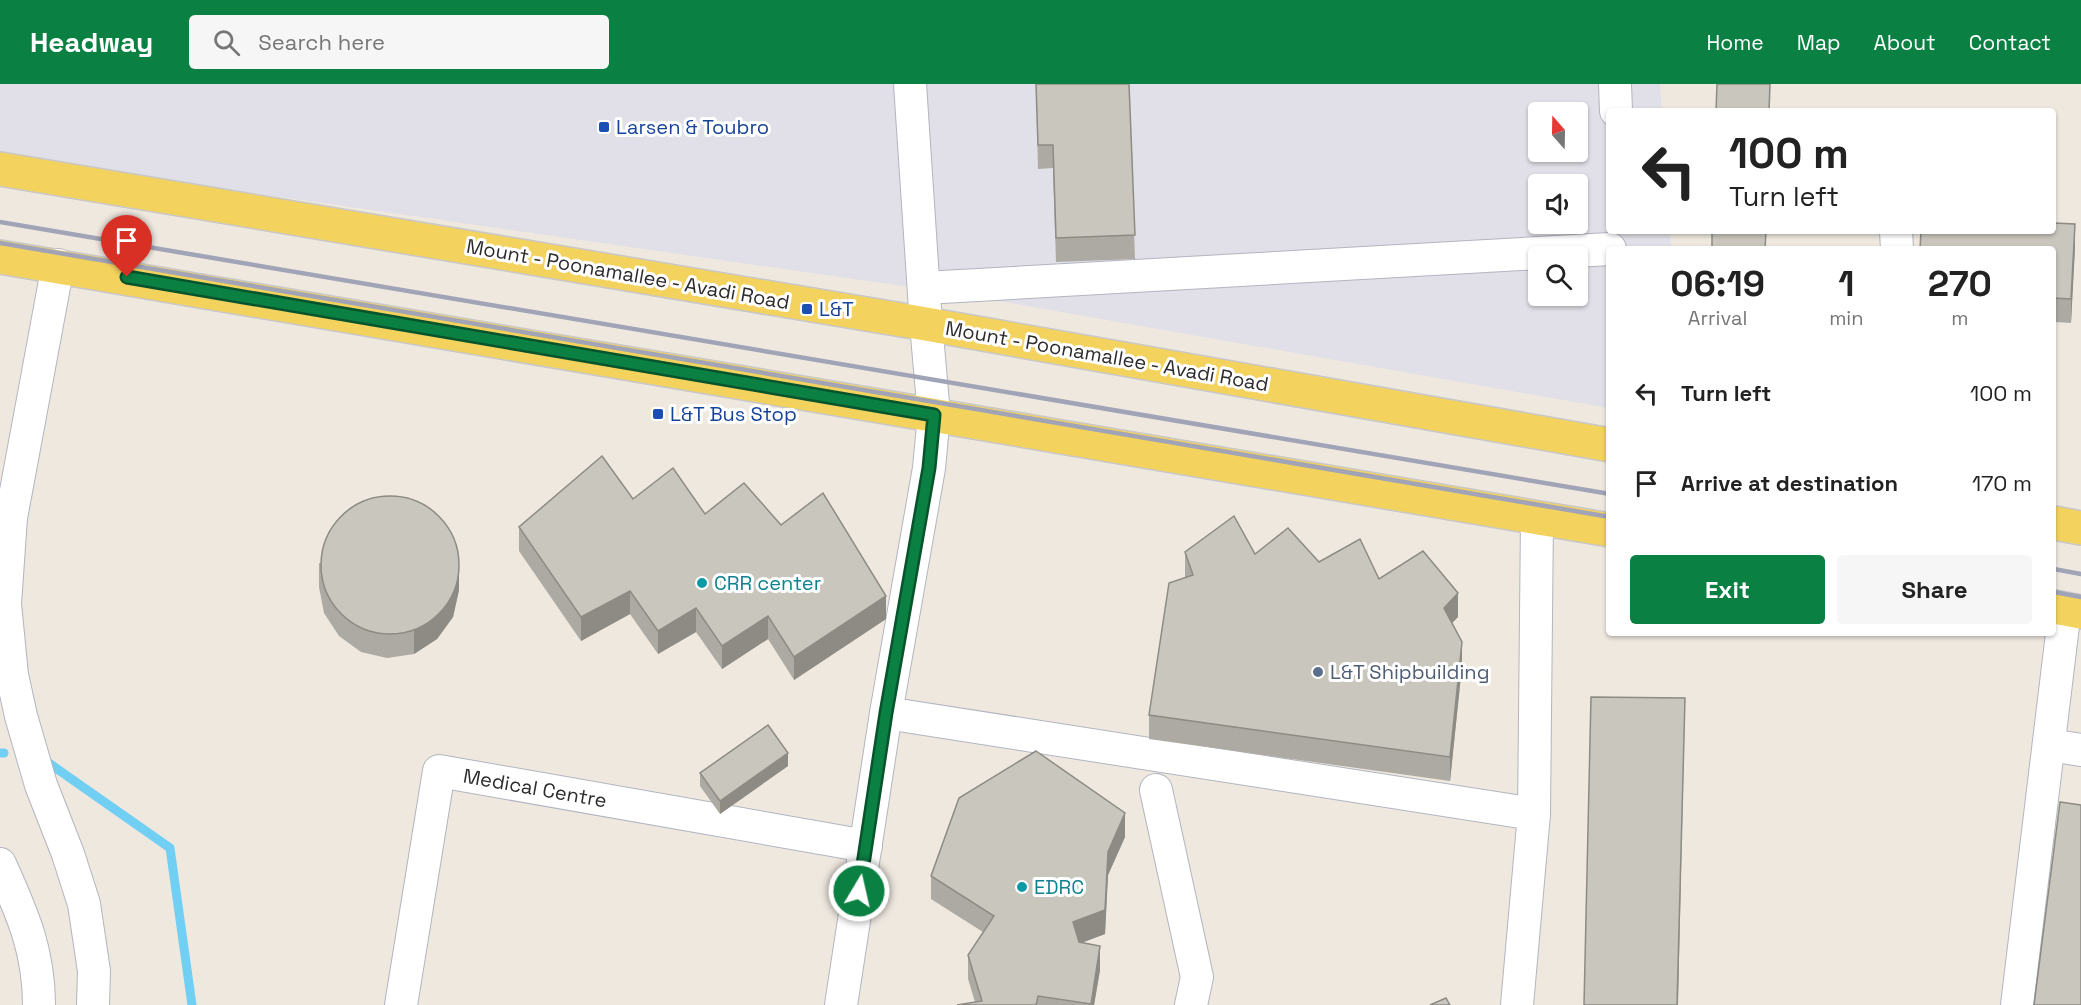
<!DOCTYPE html>
<style>
:root{--surface:#fff;--page:#f6f6f6;--text:#222;--muted:#767676;--accent:#0b8043}
body{margin:0;font-family:"Space Grotesk",sans-serif;background:var(--page);color:var(--text);height:100vh;display:flex;flex-direction:column;font-size:22px;white-space:nowrap}
*{box-sizing:border-box;margin:0}
p{font-size:20px;color:var(--muted)}
.icon{flex:none;width:33px;height:33px;fill:none;stroke:currentColor;stroke-width:2;stroke-linecap:round;stroke-linejoin:round}
.map{position:relative;flex:1;overflow:hidden}
.drawer{position:absolute;left:1606px;top:162px;width:450px;height:390px;display:flex;flex-direction:column;background:var(--surface);border-radius:6px;box-shadow:0 2px 4px #0004}
.drawer>*{flex:none}
.guide{position:absolute;left:1606px;top:24px;width:450px;height:126px;border-radius:6px;box-shadow:0 2px 4px #0004;background:#fff;color:var(--text);overflow:hidden}
.needle{width:39px;rotate:340deg}
.controls{position:absolute;left:1528px;top:18px;display:grid;gap:12px}
.controls a{display:grid;place-items:center;width:60px;height:60px;border-radius:6px;background:var(--surface);box-shadow:0 2px 4px #0004;font-size:30px}
.pin{position:absolute;display:grid;place-items:center;width:51px;height:51px;color:#fff;margin:-62px -26px;border-radius:50% 50% 50% 0;rotate:-45deg;box-shadow:0 0 6px #0007}
.pin .icon{rotate:45deg}
.me{position:absolute;width:66px;margin:-33px;rotate:9deg;stroke-linejoin:round;filter:drop-shadow(0 0 4px #0008)}
.turn{display:flex;align-items:center;gap:21px;height:126px;padding:0 24px;font-size:27px}
.turn .icon{width:78px;height:78px;stroke-width:2.5}
.turn b{display:block;font-size:42px;line-height:51px}
.eta{display:flex;justify-content:space-evenly;align-items:center;height:102px;text-align:center}
.eta b{font-size:36px;font-weight:700;line-height:42px}
.cta{display:flex;gap:12px;margin-top:auto;padding:12px 24px}
.cta a{flex:1;height:69px;border-radius:6px;background:var(--accent);color:#fff;font-size:24px;font-weight:700;line-height:69px;text-align:center}
.cta a+a{background:var(--page);color:var(--text)}
ul{padding:0;list-style:none}
li{display:flex;align-items:center;gap:18px;height:90px;padding:0 24px}
li div{flex:1}
li b{display:block;font-size:22px}
li em{font-style:normal}
header{display:flex;align-items:center;gap:36px;box-sizing:border-box;height:84px;padding:0 30px;background:var(--accent);color:#fff}
header strong{font-size:28px}
nav{display:flex;gap:33px;margin-inline-start:auto;font-size:21px}
.search{width:420px;height:54px;background:var(--page);display:flex;align-items:center;gap:15px;box-sizing:border-box;padding:0 21px;border-radius:6px;color:var(--muted);font-size:22px}
.map>svg:first-child{display:block}
.industrial{fill:#e1dfe7;fill-rule:evenodd}
.lines{fill:none;stroke-linecap:round;stroke-linejoin:round}
.stream{stroke:#70cff2;stroke-width:9}
.minor-casing{stroke:#b2b5c0;stroke-width:34}
.major-casing{stroke:#c8c8c8;stroke-width:36}
.minor{stroke:#fff;stroke-width:32}
.major{stroke:#f4d25e;stroke-width:33}
.rail{stroke:#a1a4b7;stroke-width:4.5}
.wall{fill:#adaaa3}
.shaded-wall{fill:#8d8b84}
.building{fill:#c9c6bd;stroke:#8d8b84;stroke-width:1.5}
.route-casing{stroke:#07532c;stroke-width:15}
.route{stroke:#0b8043;stroke-width:10}
.transit-dot{fill:#1a4fb4;stroke:#fff;stroke-width:2}
.culture-dot{fill:#0f9aa8;stroke:#fff;stroke-width:2}
.service-dot{fill:#5c6f8a;stroke:#fff;stroke-width:2}
.labels{text-anchor:middle;dominant-baseline:central;stroke-width:6;stroke-linejoin:round;paint-order:stroke}
.transit-label{font-size:20px;fill:#164399;stroke:#fff;text-anchor:start}
.street-label{font-size:20px;fill:#2c2c2c;stroke:#fff}
.culture-label{font-size:20px;fill:#0d838f;stroke:#fff;text-anchor:start}
.service-label{font-size:20px;fill:#4e5e75;stroke:#fff;text-anchor:start}
</style>
<header>
<strong>Headway</strong>
<div class="search"><svg class="icon" aria-label="search" viewBox="0 0 24 24"><circle cx="10" cy="10" r="6"/><path d="M15 15l6 6"/></svg>Search here</div>
<nav><a>Home</a><a>Map</a><a>About</a><a>Contact</a></nav>
</header>
<div class="map">
<svg width="2081" height="921" viewBox="0 0 2081 921">
<rect width="100%" height="100%" fill="#eee8df"/>
<path class="industrial" d="M0,0H1660L1662,27H1610V147H1670L1671,165H1610L1609,324L959,210L0,73ZM1539,28H1578V68H1539ZM1539,100H1578V140H1539ZM1539,172H1578V212H1539Z"/>
<g class="lines">
<g class="stream">
<polyline points="0,669 4,669"/>
<polyline points="43,675 170,764 192,921"/>
</g>
<defs>
<g id="minor">
<polyline points="1615,0 1616,27"/>
<polyline points="1896,147 1897,165"/>
<polyline points="58,181 11,434 5,520 12,591 21,632 41,701 68,770 84,820 94,887 93,921"/>
<polyline points="924,204 1610,165"/>
<polyline points="886,629 1534,730"/>
<polyline points="2049,661 2081,666"/>
<polyline points="1156,706 1197,893 1191,921"/>
<path d="M0,780C22,829 39,866 39,921"/>
<polyline points="401,921 439,687 866,762"/>
<polyline points="841,921 886,629 929,384 934,331 926,240 910,0"/>
<polyline points="1517,921 1534,730 1537,434"/>
<polyline points="2017,921 2065,525"/>
</g>
<g id="major">
<polyline points="0,85 926,240 1610,361"/>
<polyline points="0,173 1610,446"/>
<polyline points="2054,439 2081,444"/>
<polyline points="2054,523 2081,528"/>
</g>
</defs>
<use href="#minor" class="minor-casing"/>
<use href="#major" class="major-casing"/>
<use href="#minor" class="minor"/>
<use href="#major" class="major"/>
<g class="rail">
<polyline points="0,138 1610,410"/>
<polyline points="0,159 1610,433"/>
<polyline points="2054,485 2081,490"/>
<polyline points="2054,508 2081,513"/>
</g>
</g>
<g class="wall">
<polygon points="1036,0 1129,0 1135,175 1056,178 1053,84 1038,85"/>
<polygon points="2075,163 2071,239 2054,238 2054,165"/>
<polygon points="633,415 705,430 781,441 886,535 794,596 768,555 722,585 696,548 658,570 630,530 581,557 519,467 519,443"/>
<polygon points="1185,468 1255,470 1319,478 1379,495 1458,533 1452,539 1462,582 1450,697 1149,655 1149,631 1185,494"/>
<polygon points="319,479 459,506 453,533 437,555 414,570 387,574 361,568 339,552 324,529 319,503"/>
<polygon points="788,682 720,730 700,702 700,689"/>
<polygon points="1125,753 1108,791 1105,850 1081,859 1100,886 1094,921 957,921 975,918 968,895 968,871 983,848 931,815 931,792"/>
</g>
<g class="shaded-wall">
<polygon points="2075,140 2075,163 2071,239 2071,215"/>
<polygon points="459,483 459,506 453,533 437,555 414,570 414,546"/>
<polygon points="630,507 630,530 581,557 581,533"/>
<polygon points="1458,509 1458,533 1444,547 1444,524"/>
<polygon points="886,512 886,535 794,596 794,573"/>
<polygon points="696,524 696,548 658,570 658,547"/>
<polygon points="768,532 768,555 722,585 722,562"/>
<polygon points="1462,558 1462,582 1450,697 1450,673"/>
<polygon points="1685,614 1678,921 1677,921"/>
<polygon points="788,669 788,682 720,730 720,717"/>
<polygon points="1125,729 1125,753 1108,791 1105,850 1073,862 1073,838 1108,768"/>
<polygon points="1100,862 1100,886 1094,921 1091,921"/>
</g>
<g class="building">
<polygon points="1036,0 1129,0 1135,151 1056,154 1053,61 1038,61"/>
<polygon points="1717,0 1770,0 1769,27 1716,27"/>
<polygon points="2054,139 2075,140 2071,215 2054,214 2054,165 1920,165 1921,147 2054,147"/>
<polygon points="1712,147 1766,147 1765,165 1712,165"/>
<polygon points="602,372 633,415 673,384 705,430 744,399 781,441 823,409 886,512 794,573 768,532 722,562 696,524 658,547 630,507 581,533 519,443"/>
<circle cx="390" cy="481" r="69"/>
<polygon points="1234,432 1255,470 1288,444 1319,478 1360,455 1379,495 1423,467 1458,509 1444,524 1462,558 1450,673 1149,631 1169,499 1193,491 1185,468"/>
<polygon points="1591,613 1685,614 1677,921 1584,921"/>
<polygon points="768,641 788,669 720,717 700,689"/>
<polygon points="1036,667 1125,729 1108,768 1105,826 1073,838 1079,858 1100,862 1091,920 1038,912 1036,921 957,921 982,917 968,871 994,832 931,792 959,714"/>
<polygon points="2060,718 2081,721 2081,921 2034,921"/>
<polygon points="1446,914 1450,921 1430,921"/>
</g>
<g class="lines">
<defs>
<polyline id="route" points="127,193 934,331 929,384 886,629 859,807"/>
</defs>
<use href="#route" class="route-casing"/>
<use href="#route" class="route"/>
</g>
<g class="transit-dot">
<rect x="598" y="37" width="12" height="12" rx="3"/>
<rect x="801" y="219" width="12" height="12" rx="3"/>
<rect x="652" y="324" width="12" height="12" rx="3"/>
</g>
<g class="culture-dot">
<circle cx="702" cy="499" r="6"/>
<circle cx="1022" cy="803" r="6"/>
</g>
<circle class="service-dot" cx="1318" cy="588" r="6"/>
<g class="labels">
<g class="transit-label">
<text x="616" y="43">Larsen &amp; Toubro</text>
<text x="819" y="225">L&amp;T</text>
<text x="670" y="330">L&amp;T Bus Stop</text>
</g>
<g class="street-label">
<text transform="translate(628 190) rotate(10)">Mount - Poonamallee - Avadi Road</text>
<text transform="translate(1107 272) rotate(10)">Mount - Poonamallee - Avadi Road</text>
<text transform="translate(535 704) rotate(10)">Medical Centre</text>
</g>
<g class="culture-label">
<text x="714" y="499">CRR center</text>
<text x="1034" y="803">EDRC</text>
</g>
<g class="service-label">
<text x="1330" y="588">L&amp;T Shipbuilding</text>
</g>
</g>
</svg>
<div class="controls">
<a><svg class="needle" viewBox="-14 -14 28 28"><path d="M0-13l5 13h-10z" fill="#e53935"/><path d="M0 13l5-13h-10z" fill="#767676"/></svg></a>
<a><svg class="icon" aria-label="sound" viewBox="0 0 24 24"><path d="M4 9h4l5-4v14l-5-4H4zM17 9q2 3 0 6"/></svg></a>
<a><svg class="icon" aria-label="search" viewBox="0 0 24 24"><circle cx="10" cy="10" r="6"/><path d="M15 15l6 6"/></svg></a>
</div>
<div class="pin" style="left:127px;top:193px;background:#d93025"><svg class="icon" aria-label="arrive" viewBox="0 0 24 24"><path d="M6 21V4h12l-3 4 3 4H6"/></svg></div>
<svg class="me" style="left:859px;top:807px" viewBox="-20 -20 40 40"><circle r="17" fill="#0b8043" stroke="#fff" stroke-width="3"/><path d="M0-11L8 9 0 5-8 9z" fill="#fff"/></svg>
<div class="guide">
<div class="turn"><svg class="icon" aria-label="left" viewBox="0 0 24 24"><path d="M17 20v-9H6M10 6l-5 5 5 5"/></svg><div><b>100 m</b>Turn left</div></div>
</div>
<section class="drawer">
<div class="eta">
<div><b>06:19</b><p>Arrival</p></div>
<div><b>1</b><p>min</p></div>
<div><b>270</b><p>m</p></div>
</div>
<ul>
<li><svg class="icon" aria-label="left" viewBox="0 0 24 24"><path d="M17 20v-9H6M10 6l-5 5 5 5"/></svg><div><b>Turn left</b></div><em>100 m</em></li>
<li><svg class="icon" aria-label="arrive" viewBox="0 0 24 24"><path d="M6 21V4h12l-3 4 3 4H6"/></svg><div><b>Arrive at destination</b></div><em>170 m</em></li>
</ul>
<div class="cta"><a>Exit</a><a>Share</a></div>
</section>
</div>
